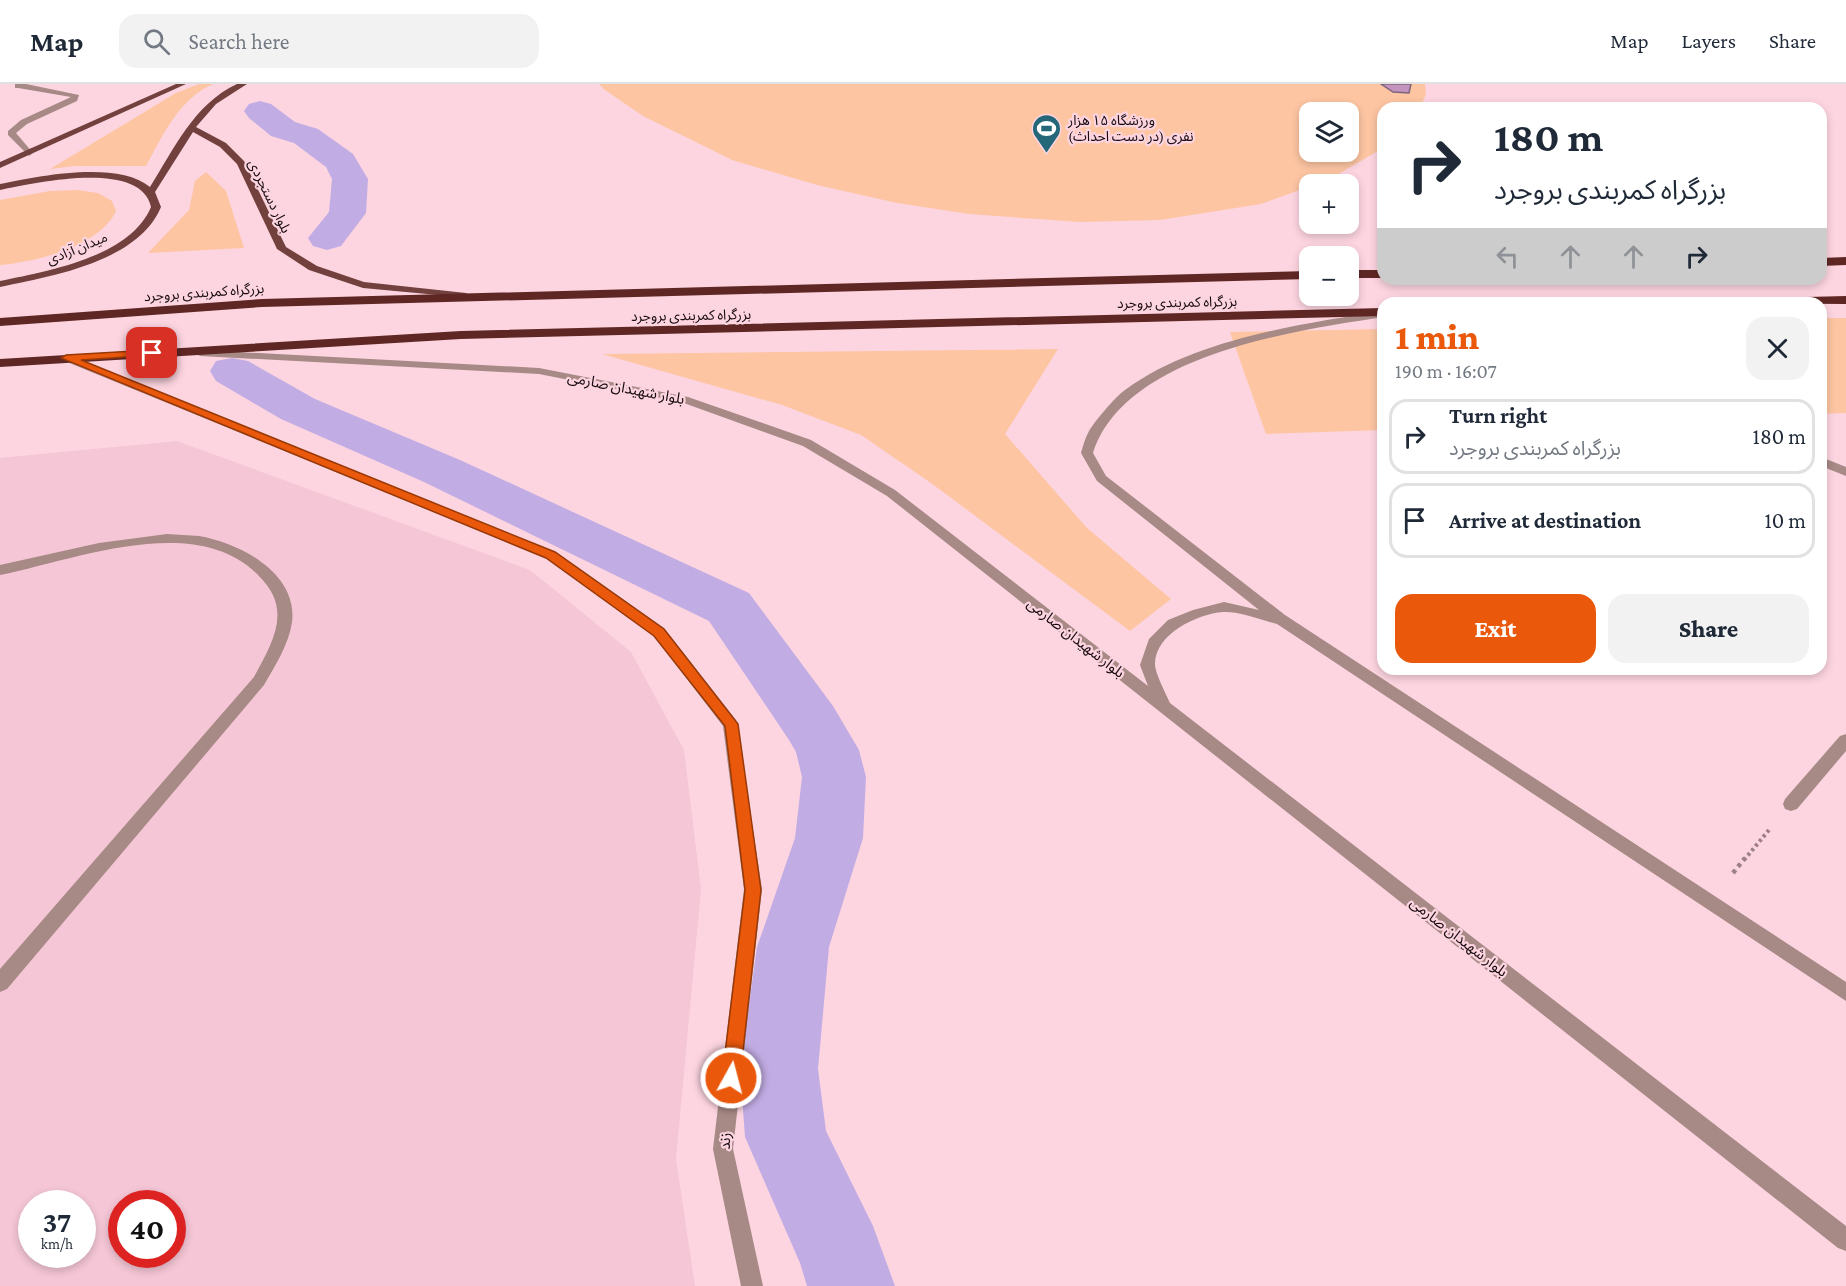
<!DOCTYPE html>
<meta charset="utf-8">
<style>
:root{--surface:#fff;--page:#f2f2f3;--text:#1f2937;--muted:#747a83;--line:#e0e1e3;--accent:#ea580c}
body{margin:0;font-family:"Crimson Pro","Noto Sans Arabic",serif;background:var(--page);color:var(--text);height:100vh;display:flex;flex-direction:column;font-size:22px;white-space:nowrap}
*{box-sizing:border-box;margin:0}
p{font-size:20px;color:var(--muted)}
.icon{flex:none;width:33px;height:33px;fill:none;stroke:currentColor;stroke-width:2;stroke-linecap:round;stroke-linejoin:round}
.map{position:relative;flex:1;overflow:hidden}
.side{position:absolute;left:1377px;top:213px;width:450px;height:378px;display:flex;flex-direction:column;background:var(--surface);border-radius:18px;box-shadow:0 3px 9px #0003}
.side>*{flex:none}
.banner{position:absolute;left:1377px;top:18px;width:450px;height:183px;border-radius:18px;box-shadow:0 3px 9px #0003;background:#fff;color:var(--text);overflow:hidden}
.buttons{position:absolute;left:1299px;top:18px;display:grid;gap:12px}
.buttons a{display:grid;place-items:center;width:60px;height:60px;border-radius:12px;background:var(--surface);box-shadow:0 3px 9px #0003;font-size:30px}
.speed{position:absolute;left:18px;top:1106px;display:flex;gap:12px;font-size:30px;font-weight:700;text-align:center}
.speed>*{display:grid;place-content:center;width:78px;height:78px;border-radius:50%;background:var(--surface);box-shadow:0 3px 9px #0003;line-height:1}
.speed small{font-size:15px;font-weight:400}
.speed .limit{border:9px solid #d22;background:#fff;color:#111}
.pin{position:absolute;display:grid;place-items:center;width:51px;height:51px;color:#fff;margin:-26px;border-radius:12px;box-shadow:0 3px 9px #0006}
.me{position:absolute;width:66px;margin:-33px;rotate:7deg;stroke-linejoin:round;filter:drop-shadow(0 0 4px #0008)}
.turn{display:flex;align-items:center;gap:21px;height:126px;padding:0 18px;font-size:27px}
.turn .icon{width:78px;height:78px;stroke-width:2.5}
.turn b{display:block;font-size:42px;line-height:51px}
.lanes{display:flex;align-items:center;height:57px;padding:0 18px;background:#0003;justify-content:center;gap:30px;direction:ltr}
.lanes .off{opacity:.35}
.round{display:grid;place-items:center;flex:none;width:63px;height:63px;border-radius:18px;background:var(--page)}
.headline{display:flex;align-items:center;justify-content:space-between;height:102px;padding:0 18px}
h1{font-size:36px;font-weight:800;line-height:45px;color:var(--accent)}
.action{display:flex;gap:12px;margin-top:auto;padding:12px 18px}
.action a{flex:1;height:69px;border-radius:18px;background:var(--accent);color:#fff;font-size:24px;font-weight:800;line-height:69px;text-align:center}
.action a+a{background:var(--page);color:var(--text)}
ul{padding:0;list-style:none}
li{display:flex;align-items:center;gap:18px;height:75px;margin:0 12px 9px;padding:0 6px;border:3px solid var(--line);border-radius:18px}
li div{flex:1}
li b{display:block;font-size:22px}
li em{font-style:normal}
header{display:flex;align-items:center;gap:36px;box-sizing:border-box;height:84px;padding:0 30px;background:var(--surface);border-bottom:2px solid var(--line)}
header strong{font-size:28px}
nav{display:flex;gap:33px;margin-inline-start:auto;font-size:21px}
.search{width:420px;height:54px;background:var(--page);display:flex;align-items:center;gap:15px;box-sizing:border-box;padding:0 21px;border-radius:18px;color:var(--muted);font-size:22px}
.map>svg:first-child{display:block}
.built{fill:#f5c6d5;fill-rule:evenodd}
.green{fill:#fdc5a2;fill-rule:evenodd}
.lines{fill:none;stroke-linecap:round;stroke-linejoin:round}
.canal{fill:#c2ace4;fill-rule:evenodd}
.building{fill:#c493be;stroke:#7f657c;stroke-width:1.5}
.path-far1{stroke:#9d8089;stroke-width:4;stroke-dasharray:3 3;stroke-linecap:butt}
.path{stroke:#9d8089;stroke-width:4.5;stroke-dasharray:4 4;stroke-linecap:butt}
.minor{fill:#a78986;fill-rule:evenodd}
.major{fill:#73413d;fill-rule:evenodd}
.highway{fill:#5f2724;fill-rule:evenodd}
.route{fill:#ea580c;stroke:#983908;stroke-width:1.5}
.labels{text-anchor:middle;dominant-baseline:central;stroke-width:4.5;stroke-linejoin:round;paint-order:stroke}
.far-poi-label{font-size:14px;fill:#170b0f;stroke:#fdd5e1;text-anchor:start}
.far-street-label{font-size:14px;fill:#170b0f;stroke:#fdd5e1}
.street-label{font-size:15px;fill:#170b0f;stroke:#fdd5e1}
</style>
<header>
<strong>Map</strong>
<div class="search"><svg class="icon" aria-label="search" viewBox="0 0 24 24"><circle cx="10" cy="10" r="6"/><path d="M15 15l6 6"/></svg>Search here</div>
<nav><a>Map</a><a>Layers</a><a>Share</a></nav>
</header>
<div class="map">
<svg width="1846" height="1202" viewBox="0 0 1846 1202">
<rect width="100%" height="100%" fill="#fdd5e1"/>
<path class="built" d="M177,357L530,486L631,568L684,666L701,805L676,1075L695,1202H0V374ZM32,1119H82V1170H32ZM122,1119H172V1170H122Z"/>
<g class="green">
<path d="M199,0H213C179,15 163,51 146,82H74L50,85L176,9Z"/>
<path d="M599,0H1425L1426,10L1420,24H1383V64L1330,95L1261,120L1160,136L1080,138L969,130L897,119L817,101L732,76L643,32L605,6ZM1310,28H1348V68H1310Z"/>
<polygon points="206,88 226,107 244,164 148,169 189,126 195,97"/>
<path d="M77,106L98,109L112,117L116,127C100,162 36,178 0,181V116L50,107Z"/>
<polygon points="1821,234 1846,234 1846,329 1821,330"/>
<polygon points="1383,245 1383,346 1266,350 1230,248"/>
<polygon points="1058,265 1005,350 1087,444 1171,515 1130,547 931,399 861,351 782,321 602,270"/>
</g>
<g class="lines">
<g class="canal">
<polygon points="260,17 271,20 295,38 318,45 353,70 368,95 366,129 341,162 327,166 313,162 308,154 329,128 332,95 326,83 294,59 271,52 249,34 244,27 249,20"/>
<polygon points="232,274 248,277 315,315 460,376 749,509 833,622 859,666 866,693 863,754 829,863 818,985 826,1047 873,1142 895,1202 807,1202 800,1179 745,1053 740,985 757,863 795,754 802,693 796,668 789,656 709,537 424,398 281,335 216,297 210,287 216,277"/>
</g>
</g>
<polygon class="building" points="1381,0 1411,0 1409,9 1393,8"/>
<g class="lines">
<polyline class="path-far1" points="1744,776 1769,746"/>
<polyline class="path" points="1733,789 1745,774"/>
<g class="minor">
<polygon points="15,0 26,0 79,11 77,17 27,40 16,49 33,69 29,72 8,51 8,47 21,36 71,13 18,4 15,4"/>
<path d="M1383,227V233C1294,247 1125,270 1093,369L1106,392L1285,531L1846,898V917L1277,540C1261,536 1239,527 1223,528C1197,530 1155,550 1155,580C1155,589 1166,610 1170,619L1846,1142V1167L1838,1164L887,412L803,362L681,318L539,290L200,272L194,269L200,266L539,284L688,313L811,356L895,406L1148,602L1140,581L1149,555L1168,536L1193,526L1224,518L1259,526L1097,397L1081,369C1083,362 1085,354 1089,347C1095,337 1115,313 1125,306C1194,255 1301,240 1383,227Z"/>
<polygon points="66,271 556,468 664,544 736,636 762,805 733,1065 763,1202 741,1202 713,1065 744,805 723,642 654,552 546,474 62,276 60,274"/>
<polygon points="1821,373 1846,383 1846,392 1821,382"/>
<path d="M167,450C177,451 189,451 199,452C240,459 298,489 292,538C289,560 275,582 264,601L7,905L0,908V885L254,593C274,556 293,525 258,491C196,427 74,476 0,491V481L99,459Z"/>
<polygon points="1846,650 1846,667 1797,725 1791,727 1785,725 1783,720 1785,715 1840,652"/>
</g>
<g class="major">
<polygon points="176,0 186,0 0,84 0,78"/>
<path d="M237,0H247L216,20L196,43L226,59L244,77L286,163L317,182L364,198L466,209L471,212L470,214L363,204L309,186L277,165L237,80L220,63L193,48L155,108L161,123C138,178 52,192 0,203V197C48,187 130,173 151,123C141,75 34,99 0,106V100C38,92 118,76 150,103C174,65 194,20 237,0Z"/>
</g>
<g class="highway">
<polygon points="1846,173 1846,181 1821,182 1821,174"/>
<rect x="1348" y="186" width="35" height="8"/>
<polygon points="1310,187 1310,195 262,223 0,242 0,234 262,215"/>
<polygon points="1846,212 1846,220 1723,219 1729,215"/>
<polygon points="1383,224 1383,232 461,255 0,283 0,275 461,247"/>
</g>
</g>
<polygon class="route" points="152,266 157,269 156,271 81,276 555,468 664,545 738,640 761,806 740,994 738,1000 731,1003 725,1000 722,994 745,806 725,642 654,552 546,474 61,274 66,271"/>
<defs>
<symbol id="stadium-pin" viewBox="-11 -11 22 30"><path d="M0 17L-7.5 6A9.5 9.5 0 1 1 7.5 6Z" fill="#246779" stroke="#fdd5e1"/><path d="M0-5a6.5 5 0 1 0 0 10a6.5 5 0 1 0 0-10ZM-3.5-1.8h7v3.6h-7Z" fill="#fff"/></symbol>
</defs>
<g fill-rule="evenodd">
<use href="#stadium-pin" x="1030" y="28" width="33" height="45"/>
</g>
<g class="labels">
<g class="far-poi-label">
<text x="1068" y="36">ورزشگاه ۱۵ هزار<tspan x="1068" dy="16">نفری (در دست احداث)</tspan></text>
</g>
<g class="far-street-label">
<text transform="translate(270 112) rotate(64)">بلوار دستجردی</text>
<text transform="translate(77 164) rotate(-22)">میدان آزادی</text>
<text transform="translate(204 208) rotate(-4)">بزرگراه کمربندی بروجرد</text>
<text transform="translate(1177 218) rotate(-1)">بزرگراه کمربندی بروجرد</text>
<text transform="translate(691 231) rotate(-1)">بزرگراه کمربندی بروجرد</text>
</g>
<g class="street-label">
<text transform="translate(626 304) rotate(11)">بلوار شهیدان صارمی</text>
<text transform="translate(1076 554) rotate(38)">بلوار شهیدان صارمی</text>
<text transform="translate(1459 853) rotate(38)">بلوار شهیدان صارمی</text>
<text transform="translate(725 1057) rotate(-88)">زند</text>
</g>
</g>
</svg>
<div class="buttons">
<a><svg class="icon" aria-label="layers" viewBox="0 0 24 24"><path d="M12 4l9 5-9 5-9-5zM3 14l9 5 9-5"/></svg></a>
<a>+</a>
<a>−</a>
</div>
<div class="speed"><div>37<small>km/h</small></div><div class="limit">40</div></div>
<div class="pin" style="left:152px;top:269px;background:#d93025"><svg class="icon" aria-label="arrive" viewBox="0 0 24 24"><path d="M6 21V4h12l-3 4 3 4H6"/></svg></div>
<svg class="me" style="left:731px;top:994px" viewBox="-20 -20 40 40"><circle r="17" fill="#ea580c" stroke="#fff" stroke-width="3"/><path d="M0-11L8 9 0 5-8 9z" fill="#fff"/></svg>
<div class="banner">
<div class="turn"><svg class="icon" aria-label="right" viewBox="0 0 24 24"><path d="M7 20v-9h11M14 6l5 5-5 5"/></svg><div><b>180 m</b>بزرگراه کمربندی بروجرد</div></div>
<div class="lanes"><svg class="icon off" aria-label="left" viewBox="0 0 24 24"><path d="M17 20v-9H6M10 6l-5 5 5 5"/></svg><svg class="icon off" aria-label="ahead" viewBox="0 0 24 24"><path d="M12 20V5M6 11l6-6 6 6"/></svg><svg class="icon off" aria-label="ahead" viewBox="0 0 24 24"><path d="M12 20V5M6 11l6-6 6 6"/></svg><svg class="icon" aria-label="right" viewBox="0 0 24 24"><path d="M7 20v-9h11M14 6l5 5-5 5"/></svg></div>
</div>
<section class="side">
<div class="headline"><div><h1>1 min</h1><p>190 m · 16:07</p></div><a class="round"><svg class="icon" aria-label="close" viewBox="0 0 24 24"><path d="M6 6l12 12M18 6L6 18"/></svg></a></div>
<ul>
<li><svg class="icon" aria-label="right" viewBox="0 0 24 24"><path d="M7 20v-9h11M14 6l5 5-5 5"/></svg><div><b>Turn right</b><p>بزرگراه کمربندی بروجرد</p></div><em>180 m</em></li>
<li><svg class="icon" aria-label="arrive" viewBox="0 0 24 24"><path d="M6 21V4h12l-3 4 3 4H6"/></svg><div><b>Arrive at destination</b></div><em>10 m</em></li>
</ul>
<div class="action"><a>Exit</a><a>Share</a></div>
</section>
</div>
